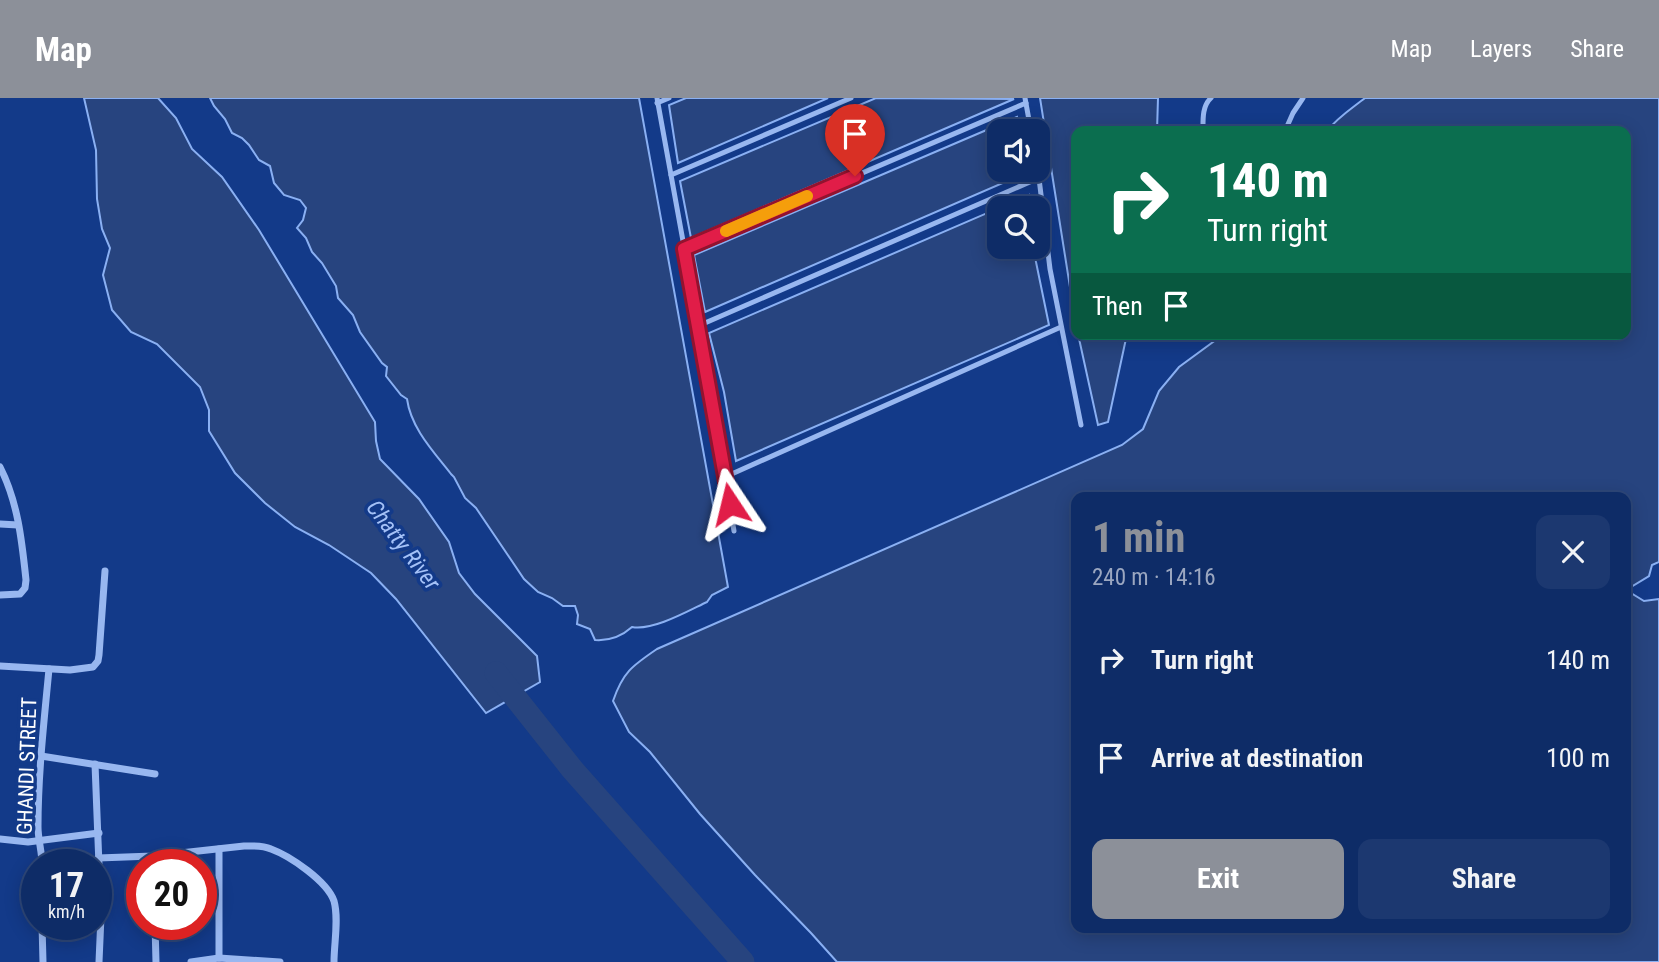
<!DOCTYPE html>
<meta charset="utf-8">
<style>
:root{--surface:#0e2c67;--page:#1c3870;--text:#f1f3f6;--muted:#9ba7c0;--line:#2e487b;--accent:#8c9099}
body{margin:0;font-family:"Roboto Condensed",sans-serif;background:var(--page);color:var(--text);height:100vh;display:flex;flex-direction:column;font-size:26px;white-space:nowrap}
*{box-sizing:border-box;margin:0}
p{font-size:23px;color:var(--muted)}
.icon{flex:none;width:38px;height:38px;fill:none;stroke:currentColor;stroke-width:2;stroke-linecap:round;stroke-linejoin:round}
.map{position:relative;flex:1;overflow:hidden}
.side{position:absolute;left:1071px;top:394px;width:560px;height:441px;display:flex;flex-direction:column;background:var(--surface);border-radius:14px;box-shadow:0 4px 18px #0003,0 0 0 2px var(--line)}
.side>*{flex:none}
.guide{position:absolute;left:1071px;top:28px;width:560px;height:214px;border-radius:14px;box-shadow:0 4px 18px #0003,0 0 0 2px var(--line);background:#0b6e4f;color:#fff;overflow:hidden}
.fabs{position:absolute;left:987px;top:21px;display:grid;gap:14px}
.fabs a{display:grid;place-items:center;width:63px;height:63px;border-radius:14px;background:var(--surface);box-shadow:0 4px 18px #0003,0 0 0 2px var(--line);font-size:35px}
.speed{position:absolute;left:21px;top:751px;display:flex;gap:14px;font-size:35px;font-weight:700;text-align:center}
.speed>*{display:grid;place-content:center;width:91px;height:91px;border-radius:50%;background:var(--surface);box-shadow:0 4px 18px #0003,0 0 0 2px var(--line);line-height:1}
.speed small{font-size:18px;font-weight:400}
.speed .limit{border:10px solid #d22;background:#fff;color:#111}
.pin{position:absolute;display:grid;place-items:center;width:60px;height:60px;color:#fff;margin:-72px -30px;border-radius:50% 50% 50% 0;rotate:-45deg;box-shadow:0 0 7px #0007}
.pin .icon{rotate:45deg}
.me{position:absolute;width:77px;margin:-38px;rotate:350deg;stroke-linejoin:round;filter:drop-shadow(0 0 5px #0008)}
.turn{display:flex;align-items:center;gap:24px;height:147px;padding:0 21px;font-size:32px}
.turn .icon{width:91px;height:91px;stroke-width:2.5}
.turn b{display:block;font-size:49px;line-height:60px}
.then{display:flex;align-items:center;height:66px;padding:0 21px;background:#0003;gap:14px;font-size:26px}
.round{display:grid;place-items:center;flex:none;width:74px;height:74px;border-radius:14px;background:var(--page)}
.summary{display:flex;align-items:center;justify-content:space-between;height:119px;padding:0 21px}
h1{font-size:42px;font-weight:700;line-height:52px;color:var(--accent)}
.cta{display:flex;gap:14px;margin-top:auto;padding:14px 21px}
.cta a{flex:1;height:80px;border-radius:14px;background:var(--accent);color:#fff;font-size:28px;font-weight:700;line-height:80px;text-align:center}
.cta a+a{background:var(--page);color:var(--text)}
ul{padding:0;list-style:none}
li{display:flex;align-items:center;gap:21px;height:98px;padding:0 21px}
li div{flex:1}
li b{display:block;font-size:26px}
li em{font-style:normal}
header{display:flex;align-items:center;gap:42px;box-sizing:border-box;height:98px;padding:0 35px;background:var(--accent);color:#fff}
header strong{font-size:33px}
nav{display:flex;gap:38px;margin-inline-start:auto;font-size:24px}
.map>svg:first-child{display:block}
.water{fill:#27447f;stroke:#8ab0f3;stroke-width:2}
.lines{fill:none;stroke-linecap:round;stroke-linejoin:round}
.river{stroke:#27447f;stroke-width:23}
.lane{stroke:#98b7f0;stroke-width:5}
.street{stroke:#98b7f0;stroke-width:7}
.route-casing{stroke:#92132f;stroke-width:18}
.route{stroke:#e11d48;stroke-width:12}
.slow{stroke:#f59e0b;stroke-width:12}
.labels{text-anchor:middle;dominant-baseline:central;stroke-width:7;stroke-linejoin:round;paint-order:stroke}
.street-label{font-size:21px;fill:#fff;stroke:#133a89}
.water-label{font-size:23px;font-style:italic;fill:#a4c1f7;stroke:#133a89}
</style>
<header>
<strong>Map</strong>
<nav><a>Map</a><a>Layers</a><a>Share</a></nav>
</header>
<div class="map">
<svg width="1659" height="864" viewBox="0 0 1659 864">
<rect width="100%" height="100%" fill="#133a89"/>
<g class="water">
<polygon points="84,0 158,0 176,20 192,51 222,79 259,132 375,324 376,343 380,361 419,401 449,444 459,475 475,496 537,558 540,584 486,615 396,501 371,475 329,447 295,429 265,405 235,375 209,333 209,312 200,289 157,246 131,234 112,212 103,177 110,150 102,131 97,101 96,52"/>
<path d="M210,0H639L728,489L712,497L707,504C688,513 653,533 632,529C622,538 609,543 595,542L590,531L577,526L578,517L575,508H563L552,500L538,494L524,481L476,410L465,400L454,379L451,376C433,353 411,330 407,301L401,297L386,278L387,269L382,265L360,234L353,217L338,200L336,188L322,165L312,154L306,140L297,130L303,122L306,110L300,102L284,97L274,85L270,68L259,62L249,47L242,40L232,35L225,21L214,8Z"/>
<polygon points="686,0 828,0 678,65 669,7"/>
<polygon points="876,0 1014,1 691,140 680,83"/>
<polygon points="1040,0 1158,0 1157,33 1076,33 1076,227"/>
<path d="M1365,0H1659V464L1652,467L1649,478L1626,492V399H1076V830H1626V492L1644,503L1659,501V864H837L811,835L755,777L700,716L650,654L629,634L613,603C623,574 632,568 657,551L1122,347L1143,331L1159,293L1179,269L1224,236H1626V33H1327C1338,19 1351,11 1365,0Z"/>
<polygon points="1017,19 1020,33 999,33 999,72 1027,72 1028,74 705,214 694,157"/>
<polygon points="1029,97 1030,110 999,110 999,149 1034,149 1036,164 1049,227 736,363 724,294 709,235"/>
<polygon points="1078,236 1127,236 1108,324 1098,327"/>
</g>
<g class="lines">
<polyline class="river" points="496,575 572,671 743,864"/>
<g class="lane">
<polyline points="657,0 711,297 734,433"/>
<polyline points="1025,0 1031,33"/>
<polyline points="657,5 669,0"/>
<path d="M1203,33C1203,22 1202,8 1211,0"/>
<polyline points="1285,33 1293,15 1303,0"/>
<polyline points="1038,72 1050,171 1081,327"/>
<polyline points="671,77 851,0"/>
<polyline points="684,151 1026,5"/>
<polyline points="698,228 1039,80"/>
<polyline points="725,379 1061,229"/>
</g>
<g class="street">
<path d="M0,369C18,404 22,444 26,482L25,490L20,496L0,497"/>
<polyline points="0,426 18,427"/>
<polyline points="0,568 70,572 93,569 98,563 99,557 105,473"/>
<polyline points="41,658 155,676"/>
<polyline points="95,666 101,818 99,864"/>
<polyline points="0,741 28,744 99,735"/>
<polyline points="219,751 219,860"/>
<path d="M98,760L153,758L244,748C253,748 262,747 271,751C290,758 327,783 334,803C339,821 334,845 334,864"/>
<path d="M42,766C42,754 38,741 38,729C38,676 44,624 49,571"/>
<polyline points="42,826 43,864"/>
<polyline points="155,826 156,864"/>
<polyline points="191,864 219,860 280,864"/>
</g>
</g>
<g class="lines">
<defs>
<polyline id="route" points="730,406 684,151 855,78"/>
</defs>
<use href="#route" class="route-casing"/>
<use href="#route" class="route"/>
<polyline class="slow" points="726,133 807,98"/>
</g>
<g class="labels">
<g class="street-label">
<text transform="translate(27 668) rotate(-88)">GHANDI STREET</text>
</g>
<g class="water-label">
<text transform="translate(403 447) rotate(53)">Chatty River</text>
</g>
</g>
</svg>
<div class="fabs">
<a><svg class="icon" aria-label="sound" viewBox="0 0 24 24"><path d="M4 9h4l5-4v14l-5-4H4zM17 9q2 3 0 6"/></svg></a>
<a><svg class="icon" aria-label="search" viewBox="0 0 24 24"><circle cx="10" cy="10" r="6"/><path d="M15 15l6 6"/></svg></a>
</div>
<div class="speed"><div>17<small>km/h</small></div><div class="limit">20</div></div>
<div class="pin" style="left:855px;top:78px;background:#d93025"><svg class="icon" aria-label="arrive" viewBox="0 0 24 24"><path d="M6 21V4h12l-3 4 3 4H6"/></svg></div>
<svg class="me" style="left:730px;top:406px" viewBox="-20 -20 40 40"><path d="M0-17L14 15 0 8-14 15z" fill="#e11d48" stroke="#fff" stroke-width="4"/></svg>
<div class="guide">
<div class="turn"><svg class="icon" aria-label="right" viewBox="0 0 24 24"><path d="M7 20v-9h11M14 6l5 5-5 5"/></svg><div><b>140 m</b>Turn right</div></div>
<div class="then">Then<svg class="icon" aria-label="arrive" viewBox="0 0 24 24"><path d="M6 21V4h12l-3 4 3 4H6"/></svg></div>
</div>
<section class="side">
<div class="summary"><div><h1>1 min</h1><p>240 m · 14:16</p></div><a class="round"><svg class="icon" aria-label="close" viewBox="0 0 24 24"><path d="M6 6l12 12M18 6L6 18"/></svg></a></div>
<ul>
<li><svg class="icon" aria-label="right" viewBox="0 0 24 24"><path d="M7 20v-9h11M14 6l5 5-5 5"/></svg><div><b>Turn right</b></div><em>140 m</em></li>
<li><svg class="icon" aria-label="arrive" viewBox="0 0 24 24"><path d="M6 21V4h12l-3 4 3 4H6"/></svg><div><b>Arrive at destination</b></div><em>100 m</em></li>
</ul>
<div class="cta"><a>Exit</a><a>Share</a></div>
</section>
</div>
